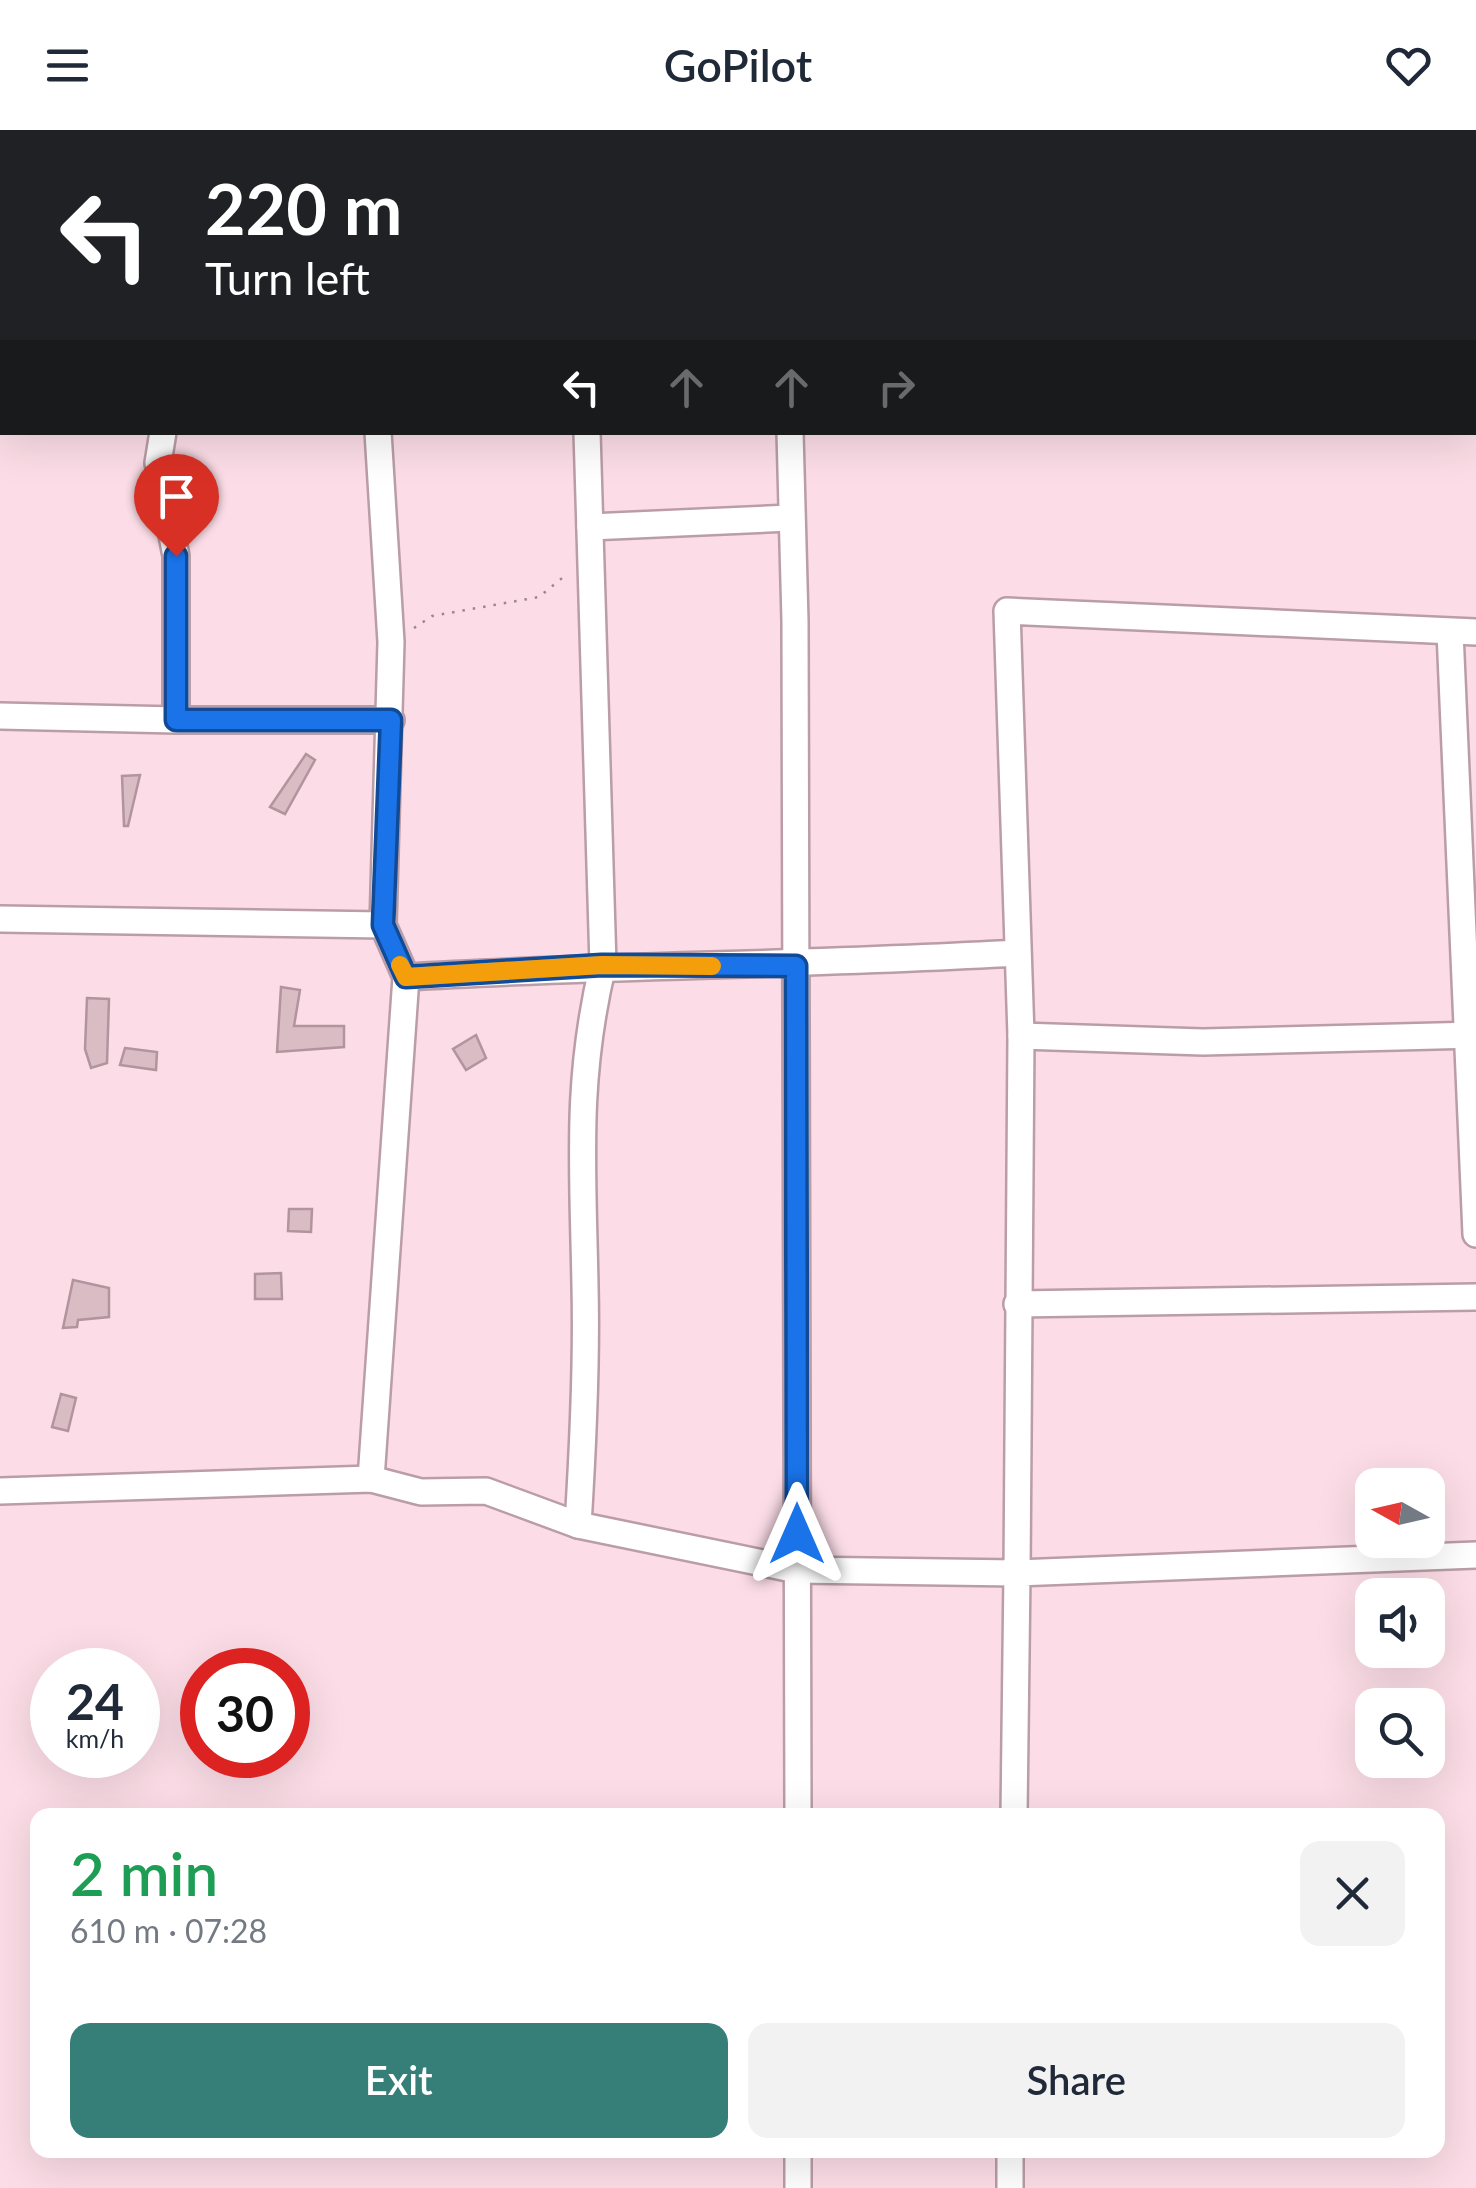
<!DOCTYPE html>
<meta charset="utf-8">
<style>
:root{--surface:#fff;--page:#f2f2f3;--text:#1f2937;--muted:#747a83;--accent:#367e78}
body{margin:0;font-family:Lato,sans-serif;background:var(--page);color:var(--text);height:100vh;display:flex;flex-direction:column;font-size:38px;white-space:nowrap}
*{box-sizing:border-box;margin:0}
p{font-size:32px;color:var(--muted)}
.icon{flex:none;width:55px;height:55px;fill:none;stroke:currentColor;stroke-width:2;stroke-linecap:round;stroke-linejoin:round}
.map{position:relative;flex:1;overflow:hidden}
.side{position:absolute;left:30px;top:1678px;width:1415px;height:350px;display:flex;flex-direction:column;background:var(--surface);border-radius:20px;box-shadow:0 10px 40px #0002}
.side>*{flex:none}
.guide{position:absolute;left:0px;top:0px;width:1478px;height:305px;box-shadow:0 10px 40px #0002;background:#202124;color:#fff;overflow:hidden}
.needle{width:65px;rotate:278deg}
.fabs{position:absolute;left:1355px;top:1338px;display:grid;gap:20px}
.fabs a{display:grid;place-items:center;width:90px;height:90px;border-radius:20px;background:var(--surface);box-shadow:0 10px 40px #0002;font-size:50px}
.speed{position:absolute;left:30px;top:1518px;display:flex;gap:20px;font-size:50px;font-weight:700;text-align:center}
.speed>*{display:grid;place-content:center;width:130px;height:130px;border-radius:50%;background:var(--surface);box-shadow:0 10px 40px #0002;line-height:1}
.speed small{font-size:25px;font-weight:400}
.speed .limit{border:15px solid #d22;background:#fff;color:#111}
.pin{position:absolute;display:grid;place-items:center;width:85px;height:85px;color:#fff;margin:-102px -42px;border-radius:50% 50% 50% 0;rotate:-45deg;box-shadow:0 0 10px #0007}
.pin .icon{rotate:45deg}
.me{position:absolute;width:110px;margin:-55px;rotate:0deg;stroke-linejoin:round;filter:drop-shadow(0 0 8px #0008)}
.turn{display:flex;align-items:center;gap:35px;height:210px;padding:0 40px;font-size:45px}
.turn .icon{width:130px;height:130px;stroke-width:2.5}
.turn b{display:block;font-size:70px;line-height:85px}
.lanes{display:flex;align-items:center;height:95px;padding:0 40px;background:#0003;justify-content:center;gap:50px;direction:ltr}
.lanes .off{opacity:.35}
.round{display:grid;place-items:center;flex:none;width:105px;height:105px;border-radius:20px;background:var(--page)}
.headline{display:flex;align-items:center;justify-content:space-between;height:170px;padding:0 40px}
h1{font-size:60px;font-weight:600;line-height:75px;color:#1e9e55}
.primary-button{display:flex;gap:20px;margin-top:auto;padding:20px 40px}
.primary-button a{flex:1;height:115px;border-radius:20px;background:var(--accent);color:#fff;font-size:40px;font-weight:600;line-height:115px;text-align:center}
.primary-button a+a{background:var(--page);color:var(--text)}
header{display:flex;justify-content:space-between;align-items:center;height:130px;padding:0 40px;background:var(--surface);font-size:45px;font-weight:600}
.map>svg:first-child{display:block}
.building{fill:#dabcc5;stroke:#b1949e;stroke-width:2.5}
.lines{fill:none;stroke-linecap:round;stroke-linejoin:round}
.minor-casing{stroke:#ba9da6;stroke-width:30}
.path{stroke:#9c868d;stroke-width:2.5;stroke-dasharray:2.5 8;stroke-linecap:butt}
.minor{stroke:#fff;stroke-width:25}
.route-casing{stroke:#114b97;stroke-width:25}
.route{stroke:#1a73e8;stroke-width:18}
.slow{stroke:#f59e0b;stroke-width:18}
</style>
<header><svg class="icon" aria-label="menu" viewBox="0 0 24 24"><path d="M4 6h16M4 12h16M4 18h16"/></svg>GoPilot<svg class="icon" aria-label="heart" viewBox="0 0 24 24"><path d="M12 20l-8-8c-3-5 5-10 8-4 3-6 11-1 8 4z"/></svg></header>
<div class="map">
<svg width="1476" height="2058" viewBox="0 0 1476 2058">
<rect width="100%" height="100%" fill="#fcdde7"/>
<g class="building">
<polygon points="306,624 315,630 285,684 270,677"/>
<polygon points="140,645 128,696 124,696 122,646"/>
<polygon points="281,857 300,860 294,896 344,896 344,917 277,922"/>
<polygon points="87,868 109,869 107,933 91,938 85,919"/>
<polygon points="476,905 486,928 466,940 453,919"/>
<polygon points="125,918 157,922 156,940 120,935"/>
<polygon points="289,1079 312,1079 311,1102 288,1101"/>
<polygon points="281,1143 282,1169 255,1169 255,1144"/>
<polygon points="73,1150 109,1158 109,1187 78,1190 77,1197 63,1198"/>
<polygon points="61,1264 76,1268 68,1301 52,1297"/>
</g>
<g class="lines">
<defs>
<g id="minor">
<polyline points="143,0 143,2"/>
<polyline points="579,0 579,2"/>
<polyline points="1236,0 1242,1"/>
<polyline points="386,2 386,0"/>
<polyline points="802,2 802,0"/>
<polyline points="1475,122 1476,122"/>
<polyline points="163,302 158,333 176,426 176,590 391,590"/>
<polyline points="790,302 795,491 798,1685"/>
<polyline points="590,397 790,388"/>
<polyline points="1450,502 1476,1104"/>
<polyline points="0,586 176,590"/>
<polyline points="0,789 383,795"/>
<path d="M406,847C609,835 813,835 1016,823"/>
<polyline points="1021,906 1203,912 1476,905"/>
<polyline points="1017,1174 1476,1167"/>
<polyline points="371,1349 406,847 383,795 391,512 378,302"/>
<polyline points="0,1361 371,1349 421,1362 486,1361 578,1395 797,1440 1017,1443 1021,906 1007,481 1476,502"/>
<path d="M578,1395C583,1315 587,1236 585,1156C583,1039 575,951 603,835L587,302"/>
<polyline points="1014,1685 1017,1443 1476,1425"/>
<polyline points="798,2020 798,2058"/>
<polyline points="1010,2058 1010,2020"/>
</g>
</defs>
<use href="#minor" class="minor-casing"/>
<polyline class="path" points="414,498 432,486 539,467 567,444"/>
<use href="#minor" class="minor"/>
</g>
<g class="lines">
<defs>
<polyline id="route" points="176,426 176,590 391,590 383,795 406,847 602,835 796,836 797,1404"/>
</defs>
<use href="#route" class="route-casing"/>
<use href="#route" class="route"/>
<polyline class="slow" points="400,835 406,847 602,835 712,836"/>
</g>
</svg>
<div class="fabs">
<a><svg class="needle" viewBox="-14 -14 28 28"><path d="M0-13l5 13h-10z" fill="#e53935"/><path d="M0 13l5-13h-10z" fill="#747a83"/></svg></a>
<a><svg class="icon" aria-label="sound" viewBox="0 0 24 24"><path d="M4 9h4l5-4v14l-5-4H4zM17 9q2 3 0 6"/></svg></a>
<a><svg class="icon" aria-label="search" viewBox="0 0 24 24"><circle cx="10" cy="10" r="6"/><path d="M15 15l6 6"/></svg></a>
</div>
<div class="speed"><div>24<small>km/h</small></div><div class="limit">30</div></div>
<div class="pin" style="left:176px;top:426px;background:#d93025"><svg class="icon" aria-label="arrive" viewBox="0 0 24 24"><path d="M6 21V4h12l-3 4 3 4H6"/></svg></div>
<svg class="me" style="left:797px;top:1404px" viewBox="-20 -20 40 40"><path d="M0-17L14 15 0 8-14 15z" fill="#1a73e8" stroke="#fff" stroke-width="4"/></svg>
<div class="guide">
<div class="turn"><svg class="icon" aria-label="left" viewBox="0 0 24 24"><path d="M17 20v-9H6M10 6l-5 5 5 5"/></svg><div><b>220 m</b>Turn left</div></div>
<div class="lanes"><svg class="icon" aria-label="left" viewBox="0 0 24 24"><path d="M17 20v-9H6M10 6l-5 5 5 5"/></svg><svg class="icon off" aria-label="ahead" viewBox="0 0 24 24"><path d="M12 20V5M6 11l6-6 6 6"/></svg><svg class="icon off" aria-label="ahead" viewBox="0 0 24 24"><path d="M12 20V5M6 11l6-6 6 6"/></svg><svg class="icon off" aria-label="right" viewBox="0 0 24 24"><path d="M7 20v-9h11M14 6l5 5-5 5"/></svg></div>
</div>
<section class="side">
<div class="headline"><div><h1>2 min</h1><p>610 m · 07:28</p></div><a class="round"><svg class="icon" aria-label="close" viewBox="0 0 24 24"><path d="M6 6l12 12M18 6L6 18"/></svg></a></div>
<div class="primary-button"><a>Exit</a><a>Share</a></div>
</section>
</div>
